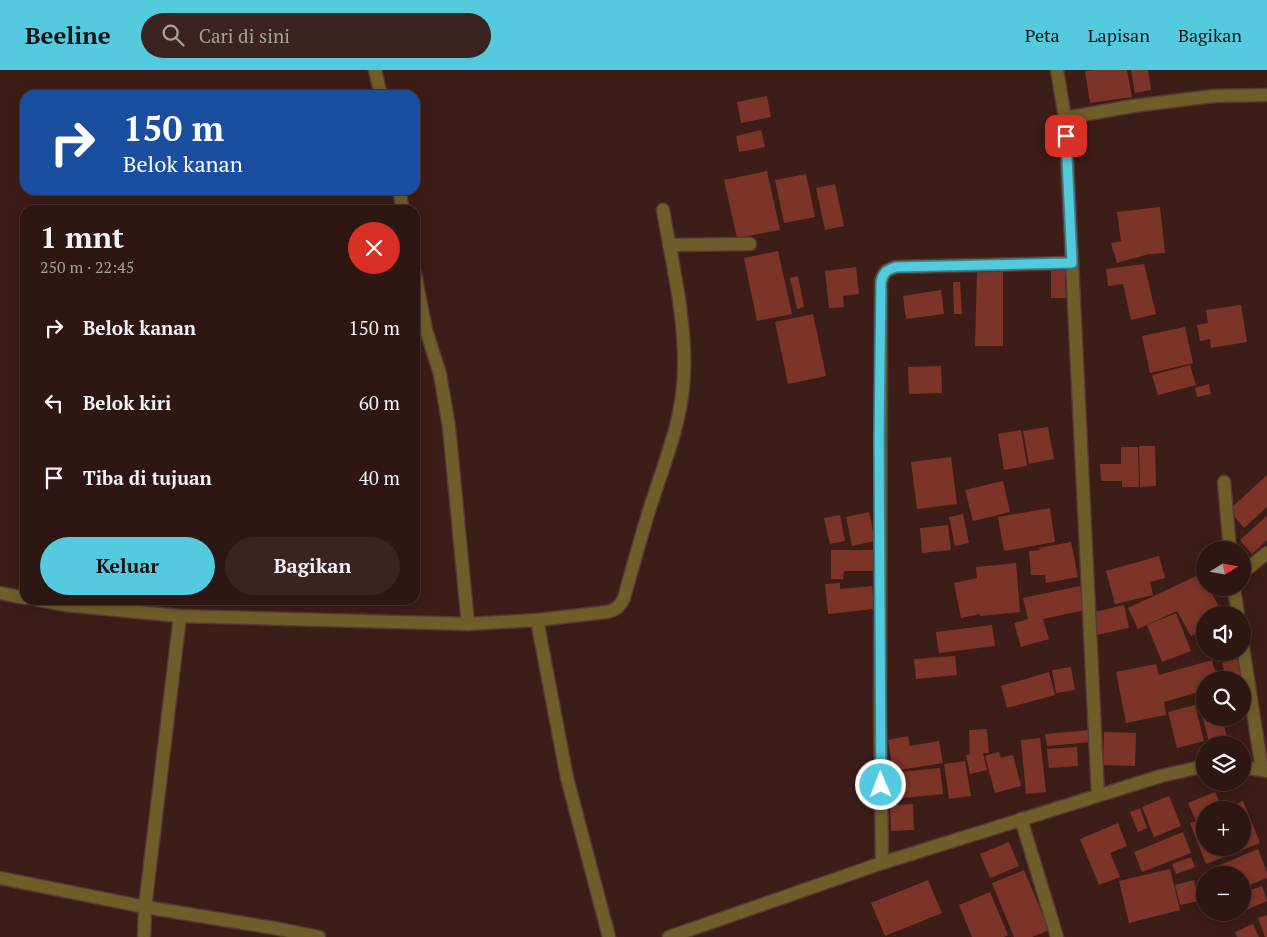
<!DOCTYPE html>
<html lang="id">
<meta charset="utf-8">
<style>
:root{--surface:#2e1612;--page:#3a2320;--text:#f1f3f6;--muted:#a79f9f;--line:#493532;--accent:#54cade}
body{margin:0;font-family:"PT Serif",serif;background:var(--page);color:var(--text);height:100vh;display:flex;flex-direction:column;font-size:19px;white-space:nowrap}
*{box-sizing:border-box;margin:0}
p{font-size:16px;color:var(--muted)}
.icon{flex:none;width:28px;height:28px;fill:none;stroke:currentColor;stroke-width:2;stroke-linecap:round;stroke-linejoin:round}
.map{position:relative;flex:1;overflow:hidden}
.sheet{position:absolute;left:20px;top:135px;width:400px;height:400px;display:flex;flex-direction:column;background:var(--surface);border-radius:15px;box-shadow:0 2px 12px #0003,0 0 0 1px var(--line)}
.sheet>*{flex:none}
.top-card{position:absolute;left:20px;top:20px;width:400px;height:105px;border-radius:15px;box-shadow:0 2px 12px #0003,0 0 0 1px var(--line);background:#1a4fa0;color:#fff;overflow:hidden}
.needle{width:32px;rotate:79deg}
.tools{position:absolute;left:1196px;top:471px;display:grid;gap:10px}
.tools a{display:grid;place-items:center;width:55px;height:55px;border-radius:50%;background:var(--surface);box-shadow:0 2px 12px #0003,0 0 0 1px var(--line);font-size:25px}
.pin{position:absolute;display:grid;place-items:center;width:42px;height:42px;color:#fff;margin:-21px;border-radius:10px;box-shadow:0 2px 8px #0006}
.me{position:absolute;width:55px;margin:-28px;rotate:359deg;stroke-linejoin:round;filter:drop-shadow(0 0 4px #0008)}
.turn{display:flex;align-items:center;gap:18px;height:105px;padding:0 20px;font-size:22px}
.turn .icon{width:65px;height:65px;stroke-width:2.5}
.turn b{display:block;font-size:35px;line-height:42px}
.round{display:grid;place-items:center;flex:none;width:52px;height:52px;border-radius:26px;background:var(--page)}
.overview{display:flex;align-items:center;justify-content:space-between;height:85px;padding:0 20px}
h1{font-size:30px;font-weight:800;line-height:38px}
.cta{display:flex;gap:10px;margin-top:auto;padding:10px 20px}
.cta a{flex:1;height:58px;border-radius:30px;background:var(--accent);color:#111;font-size:20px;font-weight:800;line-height:58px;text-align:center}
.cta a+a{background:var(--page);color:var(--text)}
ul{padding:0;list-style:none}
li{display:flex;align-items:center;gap:15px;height:75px;padding:0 20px}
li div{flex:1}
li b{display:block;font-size:19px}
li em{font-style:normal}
header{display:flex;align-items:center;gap:30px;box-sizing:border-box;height:70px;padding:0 25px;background:var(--accent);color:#111}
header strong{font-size:24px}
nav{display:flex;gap:28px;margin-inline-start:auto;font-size:18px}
.search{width:350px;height:45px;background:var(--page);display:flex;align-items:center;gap:12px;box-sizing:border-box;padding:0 18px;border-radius:28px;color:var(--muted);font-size:19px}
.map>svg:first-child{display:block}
.building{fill:#7d3428;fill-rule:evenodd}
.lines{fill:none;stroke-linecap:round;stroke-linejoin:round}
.minor-casing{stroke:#573833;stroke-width:15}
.minor{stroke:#705e2a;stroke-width:12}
.route-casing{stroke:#378390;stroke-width:12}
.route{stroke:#54cade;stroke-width:9}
</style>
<header>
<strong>Beeline</strong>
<div class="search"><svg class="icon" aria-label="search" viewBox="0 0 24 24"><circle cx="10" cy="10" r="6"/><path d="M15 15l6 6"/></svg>Cari di sini</div>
<nav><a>Peta</a><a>Lapisan</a><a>Bagikan</a></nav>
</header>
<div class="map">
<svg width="1267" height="867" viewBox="0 0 1267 867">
<rect width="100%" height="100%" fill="#3d1d18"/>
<g class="building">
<polygon points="1093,0 1127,0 1132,27 1090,33 1085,1"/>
<polygon points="1131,0 1148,0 1151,20 1135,23"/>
<polygon points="767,26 771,47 741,53 737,32"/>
<polygon points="761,60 765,77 739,82 736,66"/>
<polygon points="767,101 780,160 737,168 724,110"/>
<polygon points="806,104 815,147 784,153 775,110"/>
<polygon points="835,114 844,156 825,160 816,118"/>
<polygon points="1160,137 1165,183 1149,184 1117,193 1111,173 1121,171 1117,142"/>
<polygon points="778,181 792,244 757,251 744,188"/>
<polygon points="1144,194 1156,244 1131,250 1123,214 1108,216 1106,199"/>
<polygon points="856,197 859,224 843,226 844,237 829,238 825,201"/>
<polygon points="977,200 1003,201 1003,276 975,276"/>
<polygon points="1051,200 1065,200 1066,228 1051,228"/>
<polygon points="798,206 804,237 797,239 790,208"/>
<polygon points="953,212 960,212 962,244 954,244"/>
<polygon points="941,220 944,244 906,249 903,226"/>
<polygon points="1241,235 1247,272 1211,278 1210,269 1200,271 1197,255 1208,253 1206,240"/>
<polygon points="813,244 826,306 788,314 775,252"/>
<polygon points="1185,257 1193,293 1150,303 1142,266"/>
<polygon points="1190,295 1196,315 1158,325 1152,305"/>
<polygon points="941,296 942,323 909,324 908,297"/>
<polygon points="1209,314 1211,324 1197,327 1195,318"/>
<polygon points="1048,357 1054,389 1029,394 1023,361"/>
<polygon points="1021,360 1027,396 1004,400 998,364"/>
<polygon points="1139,376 1155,376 1156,416 1140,417"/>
<polygon points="1121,377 1138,377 1139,417 1122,417 1122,411 1101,411 1100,394 1121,394"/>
<polygon points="951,387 957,434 917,439 911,392"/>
<polygon points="1267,405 1267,437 1244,458 1229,440"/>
<polygon points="1003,411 1010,442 973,451 965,420"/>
<polygon points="1050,438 1055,472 1004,481 998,447"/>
<polygon points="869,442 875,471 852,476 846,447"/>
<polygon points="963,444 969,473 955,476 949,447"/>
<polygon points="840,445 845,471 830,474 824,448"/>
<polygon points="1267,446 1267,470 1252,484 1240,470"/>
<polygon points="948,455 951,480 922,483 920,458"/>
<polygon points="1071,472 1078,507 1046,513 1045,505 1031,505 1029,481 1040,480 1039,478"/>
<polygon points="831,480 876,480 876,501 844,501 843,509 831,509"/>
<polygon points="1159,486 1165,508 1150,512 1153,525 1115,534 1106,501"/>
<polygon points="1016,493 1020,542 980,546 980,544 961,548 954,513 977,508 976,497"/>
<polygon points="1205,502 1205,518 1212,518 1214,523 1212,524 1224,545 1205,545 1205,558 1191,566 1177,541 1138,559 1128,538"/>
<polygon points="840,513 840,519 872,516 874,539 828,544 825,514"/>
<polygon points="1080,516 1085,540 1043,549 1049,569 1021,577 1014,553 1028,549 1023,528"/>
<polygon points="1124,535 1129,558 1096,565 1091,543"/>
<polygon points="1176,543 1191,581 1162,592 1147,555"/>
<polygon points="992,555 995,576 939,583 936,562"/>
<polygon points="955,586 957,605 916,609 914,589"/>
<polygon points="1238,589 1242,608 1226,610 1222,593"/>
<polygon points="1212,590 1218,610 1205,610 1205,620 1164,632 1166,645 1126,653 1116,602 1156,594 1159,605"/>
<polygon points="1071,597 1075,620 1056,623 1052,600"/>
<polygon points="1049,602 1055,625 1007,638 1001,616"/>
<polygon points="1205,624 1205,648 1222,648 1227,667 1209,672 1203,649 1195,628"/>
<polygon points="1195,635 1204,671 1177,678 1168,642"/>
<polygon points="987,659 989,683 983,683 987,700 970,704 966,685 970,684 969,660"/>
<polygon points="1090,660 1091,672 1047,676 1045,664"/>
<polygon points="1104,662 1136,663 1135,696 1103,695"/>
<polygon points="908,666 910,676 939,671 943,693 893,701 888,670"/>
<polygon points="1040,668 1046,722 1026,724 1021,670"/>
<polygon points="1077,677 1078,696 1049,698 1047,679"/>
<polygon points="999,682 1001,688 1013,685 1021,716 995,723 985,686"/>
<polygon points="965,691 971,726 949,729 944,694"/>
<polygon points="940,698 943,724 902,728 899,702"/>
<path d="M1215,722L1223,740L1243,731L1260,773L1206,794L1190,753L1196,751L1188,733ZM1205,740H1242V778H1205Z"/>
<polygon points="1169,726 1181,756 1154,767 1142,737"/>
<polygon points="913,734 914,760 891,761 890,735"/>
<polygon points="1140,738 1147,758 1138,762 1130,742"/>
<polygon points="1118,753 1127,776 1110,783 1120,807 1099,815 1080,769"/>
<polygon points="1183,762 1191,783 1142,802 1134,782"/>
<polygon points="1009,772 1019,796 990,808 980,784"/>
<polygon points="1258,779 1267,802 1267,808 1242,818 1242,805 1215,805 1213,798"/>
<polygon points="1191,787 1195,797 1176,804 1172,794"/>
<polygon points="1170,799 1180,840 1129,853 1119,811"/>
<polygon points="1024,800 1049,860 1032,867 1014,867 992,813"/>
<polygon points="928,810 942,843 885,866 871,833"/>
<polygon points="1194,810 1199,831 1180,835 1175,815"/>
<polygon points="1262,816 1267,831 1246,840 1242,831 1242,823"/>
<polygon points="990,822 1008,865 1004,867 972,867 959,835"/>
<polygon points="1267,845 1267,867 1265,867 1258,848"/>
<polygon points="1253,854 1259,867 1237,867 1235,862"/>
</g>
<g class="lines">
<defs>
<g id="minor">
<polyline points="375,0 381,25"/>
<polyline points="1057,0 1065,48 1098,725"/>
<polyline points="1065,48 1133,36 1213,26 1267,25"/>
<polyline points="399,120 403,140"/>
<polyline points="669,175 750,174"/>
<polyline points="415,204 426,260 440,304 449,357 468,554"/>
<polyline points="1224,412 1230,480"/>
<polyline points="1242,503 1267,483"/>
<polyline points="1234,518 1238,545"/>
<polyline points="0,523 25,528"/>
<polyline points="38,530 65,535 180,546"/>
<polyline points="537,550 567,708 609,867"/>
<polyline points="1242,571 1262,700"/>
<polyline points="1242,697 1267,701"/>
<polyline points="1021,749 1057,867"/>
<path d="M882,793L880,637L881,212C883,203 886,200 896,197L1072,193"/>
<polyline points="0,808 145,837 274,858 319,867"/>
<path d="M144,867L145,837L180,546L468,554L537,550L607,542C616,540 620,536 624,528C632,499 640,470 649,441C663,395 683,351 684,302C686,250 672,192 663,140"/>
<polyline points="669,867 882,793 1161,706 1205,696"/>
</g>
</defs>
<use href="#minor" class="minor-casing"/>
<use href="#minor" class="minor"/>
</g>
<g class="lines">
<defs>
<path id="route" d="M881,715L879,369L881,212C883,203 886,200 896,197L1072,193L1066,66"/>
</defs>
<use href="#route" class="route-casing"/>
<use href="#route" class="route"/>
</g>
</svg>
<div class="tools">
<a><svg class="needle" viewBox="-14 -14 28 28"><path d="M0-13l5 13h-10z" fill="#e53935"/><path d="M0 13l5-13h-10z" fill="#a79f9f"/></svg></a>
<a><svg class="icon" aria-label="sound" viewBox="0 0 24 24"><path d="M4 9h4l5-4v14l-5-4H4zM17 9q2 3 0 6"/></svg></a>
<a><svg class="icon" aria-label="search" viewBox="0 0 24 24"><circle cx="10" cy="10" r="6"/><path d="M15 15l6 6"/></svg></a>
<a><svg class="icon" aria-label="layers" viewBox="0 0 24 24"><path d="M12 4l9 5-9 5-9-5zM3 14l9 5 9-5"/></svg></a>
<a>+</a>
<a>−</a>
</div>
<div class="pin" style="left:1066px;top:66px;background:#d93025"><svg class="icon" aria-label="arrive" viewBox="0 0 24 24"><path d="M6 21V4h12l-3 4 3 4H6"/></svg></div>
<svg class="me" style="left:881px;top:715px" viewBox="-20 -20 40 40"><circle r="17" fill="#54cade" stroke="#fff" stroke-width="3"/><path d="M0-11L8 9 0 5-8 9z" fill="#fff"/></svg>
<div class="top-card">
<div class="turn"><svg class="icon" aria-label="right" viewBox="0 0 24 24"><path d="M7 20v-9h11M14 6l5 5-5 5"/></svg><div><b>150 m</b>Belok kanan</div></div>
</div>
<section class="sheet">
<div class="overview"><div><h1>1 mnt</h1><p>250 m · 22:45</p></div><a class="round" style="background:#d93025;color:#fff"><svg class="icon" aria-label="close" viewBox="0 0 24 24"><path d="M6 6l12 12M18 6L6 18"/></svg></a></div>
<ul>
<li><svg class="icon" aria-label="right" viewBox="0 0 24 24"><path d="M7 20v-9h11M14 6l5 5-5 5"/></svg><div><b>Belok kanan</b></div><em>150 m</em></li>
<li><svg class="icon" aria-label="left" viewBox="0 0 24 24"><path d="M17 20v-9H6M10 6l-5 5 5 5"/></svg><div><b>Belok kiri</b></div><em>60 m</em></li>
<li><svg class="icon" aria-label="arrive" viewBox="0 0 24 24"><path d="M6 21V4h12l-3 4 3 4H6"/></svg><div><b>Tiba di tujuan</b></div><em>40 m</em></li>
</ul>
<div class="cta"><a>Keluar</a><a>Bagikan</a></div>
</section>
</div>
